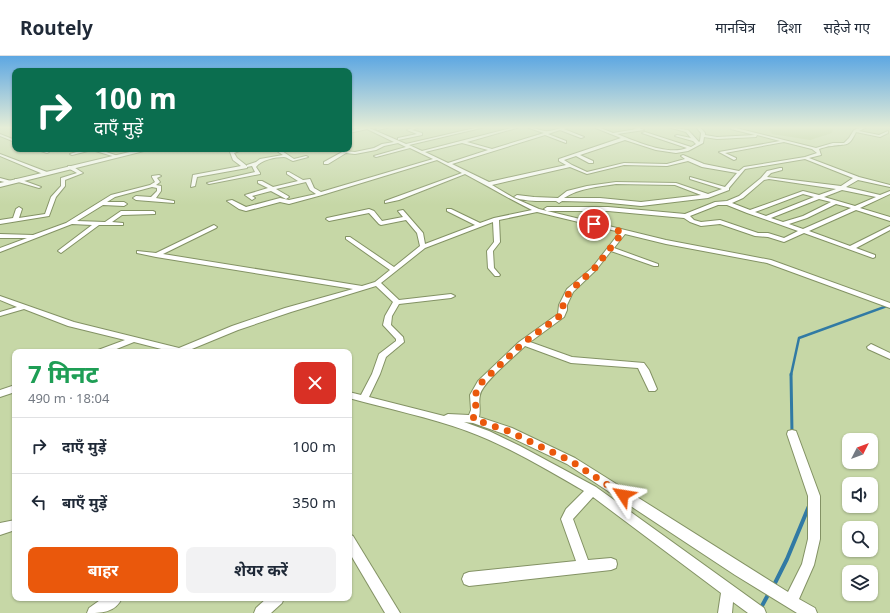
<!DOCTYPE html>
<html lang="hi">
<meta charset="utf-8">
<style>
:root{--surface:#fff;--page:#f2f2f3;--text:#1f2937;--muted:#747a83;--line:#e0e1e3;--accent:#ea580c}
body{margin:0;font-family:"Noto Sans","Noto Sans Devanagari",sans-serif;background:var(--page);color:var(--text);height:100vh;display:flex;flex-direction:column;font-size:15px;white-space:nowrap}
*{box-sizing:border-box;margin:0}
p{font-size:13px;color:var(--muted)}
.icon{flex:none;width:22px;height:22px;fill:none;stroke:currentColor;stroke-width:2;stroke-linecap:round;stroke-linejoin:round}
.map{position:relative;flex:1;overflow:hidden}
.side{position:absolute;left:12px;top:293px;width:340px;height:252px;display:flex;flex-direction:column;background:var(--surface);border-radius:8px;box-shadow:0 1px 3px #0004}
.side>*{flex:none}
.hud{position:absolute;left:12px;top:12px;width:340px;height:84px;border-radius:8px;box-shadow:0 1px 3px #0004;background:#0b6e4f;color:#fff;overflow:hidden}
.needle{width:26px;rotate:48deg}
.controls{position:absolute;left:842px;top:377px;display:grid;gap:8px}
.controls a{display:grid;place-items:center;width:36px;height:36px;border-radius:8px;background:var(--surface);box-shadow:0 1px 3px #0004;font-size:20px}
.pin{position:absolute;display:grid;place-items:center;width:34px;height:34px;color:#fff;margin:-17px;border:2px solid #fff;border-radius:50%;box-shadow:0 1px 4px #0007}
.me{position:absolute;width:44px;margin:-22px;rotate:303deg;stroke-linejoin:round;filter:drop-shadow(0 0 3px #0008)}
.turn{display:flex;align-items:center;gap:14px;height:84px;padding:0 16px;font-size:18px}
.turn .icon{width:52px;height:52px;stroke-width:2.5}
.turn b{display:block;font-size:28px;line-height:34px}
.round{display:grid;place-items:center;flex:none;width:42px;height:42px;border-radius:8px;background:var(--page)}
.headline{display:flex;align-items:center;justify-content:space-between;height:68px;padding:0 16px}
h1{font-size:24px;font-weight:700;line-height:30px;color:#1e9e55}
.action{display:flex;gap:8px;margin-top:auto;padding:8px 16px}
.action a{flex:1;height:46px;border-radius:8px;background:var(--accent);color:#fff;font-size:16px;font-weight:700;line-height:46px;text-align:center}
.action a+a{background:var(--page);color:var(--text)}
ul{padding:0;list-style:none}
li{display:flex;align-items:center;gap:12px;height:56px;padding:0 16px;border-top:1px solid var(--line)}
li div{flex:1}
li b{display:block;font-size:15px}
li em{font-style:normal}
header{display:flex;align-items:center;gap:24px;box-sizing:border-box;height:56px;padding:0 20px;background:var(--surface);border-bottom:1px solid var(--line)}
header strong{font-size:19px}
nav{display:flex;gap:22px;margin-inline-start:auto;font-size:14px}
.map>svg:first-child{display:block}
.green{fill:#afc483}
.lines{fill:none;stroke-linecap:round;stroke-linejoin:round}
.stream-far2{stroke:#317aa4;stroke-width:2.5}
.stream-far1{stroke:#317aa4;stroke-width:3}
.stream{stroke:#317aa4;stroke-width:4}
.minor-casing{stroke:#839264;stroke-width:2}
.tertiary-casing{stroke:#839264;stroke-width:2}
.minor{fill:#fff;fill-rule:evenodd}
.tertiary{fill:#fff;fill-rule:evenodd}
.route{stroke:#ea580c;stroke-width:7;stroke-dasharray:0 12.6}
</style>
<header>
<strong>Routely</strong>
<nav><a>मानचित्र</a><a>दिशा</a><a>सहेजे गए</a></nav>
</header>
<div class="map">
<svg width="890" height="557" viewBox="0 0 890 557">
<rect width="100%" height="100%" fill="#c6d7a6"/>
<polygon class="green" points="771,71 833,71 832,77 810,84 772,78 769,73"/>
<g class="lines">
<polyline class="stream-far2" points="791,319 799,282 890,249"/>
<polyline class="stream-far1" points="791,318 792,377"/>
<g class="stream">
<polyline points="774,529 787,503 809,450"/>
<polyline points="758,557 769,537"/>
</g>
<defs>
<g id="minor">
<path d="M363,71H367L406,88L479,71H485L409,89L422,95L515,71H520L467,86L492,93L544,77L526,71C534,71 542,76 549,75C556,74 561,71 569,71L564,73L584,81L581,82L560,74L548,78L566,85V87L545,79L452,108L489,126L566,109L559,105V103L621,82L593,71H598L613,77L637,73L632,71H637L644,74L617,78C635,85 668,100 687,92L642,77L645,76L691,91L696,88L693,85L675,80L677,79L691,82L686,76L668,71L688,74L699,86L700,85L701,77L696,71H700L705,77V79L717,81L755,79L731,73L732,71L816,92L833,87H844L849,82L854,74L862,71H867L859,75L879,79L888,75V77L880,81L856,76C848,93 846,87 832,90C827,90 823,92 819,93L821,99L809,102L859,121L890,129V131L858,124L846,131L880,139L890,135V138L860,152L890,161V165L856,154L809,175L850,190L890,170V174L856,192L875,199V201L873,202L804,177L784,186L768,181L755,180L720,168L701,170L690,166L684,162L608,155H547L544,153L547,151H608L685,158L715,146L727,145L739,140L761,122L767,115L780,112H782V114L771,117L767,121L841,130L853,122L805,103L745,113L729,132V134L708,142L641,150L600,146L562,145L559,147L556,145C545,145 524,146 514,141L517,139L534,141L558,142L567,135L587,130L616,126L676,127L708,138L722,133L690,123V121L725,131L737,117L702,111L688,105L667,110L624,109L587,118L570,111L492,129L514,142L539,153L666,184L771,204L890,247V252L767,207L666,188L625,178L614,192L658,208V210H654L611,195L596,214L573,236L567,249V254L564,261L530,286L572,301L644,307L649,314L657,333L655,335H649L638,312L571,307L525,290C515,300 482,327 480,339C478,347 481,352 479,361L512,372L575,402L788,536L802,508L808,483V440L787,378L788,375L792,374L796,375L820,440V483L814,509L799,543L815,552L817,557H797L735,519L567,408L504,378L473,367L464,366L489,375L520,390L596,431L764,552L766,557H748L733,546L732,557H718L721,537L593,441L573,463L588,504L611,502L616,504L617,508L616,512L611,514L469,530L464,528L462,523L464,518L469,516L576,505L561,463L566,453L584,435C546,413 508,390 467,375C429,361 388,353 349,342V336L361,339L372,318L379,298L396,285V283L383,269L385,260L393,246L376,230L291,256L238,274L187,295L188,296H173L134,286L109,296H97L98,294L125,284L68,270L24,253L0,260V256L17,251L0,244V240L74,266L179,292L232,270L285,252L353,233L156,201L137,197V195L156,197L214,169L217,171L216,172L163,198L362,230L375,226L390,214L346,183V181H350L394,211L420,190L417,177L406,164L381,169L379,168L369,157L329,165L326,163L327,162L369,153L374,155L382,165L403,161L398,155L403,154L423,177L425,188L475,169L447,155V153H451L480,167L494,162L532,154C509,143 488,130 465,118L399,144L385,147V145L462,117L437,104L322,139L289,148L280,146L246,155L239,153L227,145L232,144L246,151L280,142L289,144L316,138L310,134L306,126L276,133L288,140L289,141L286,143L271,135L252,140L255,142L252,144L245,139L268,132L258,127V125H262L273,131L298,125L287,118V116H289L303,124L310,123L314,132L321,136L433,103L410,92L376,101L374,100L406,91L398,87L384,90L376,94L355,98L346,97L328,108H324V106L344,95L355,96L374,92L382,88L394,86L367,73L349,77V75ZM757,79L780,85L719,96L734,104L736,103V102L725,97L784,86L812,93L817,97L805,101L744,111L739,115L704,108L683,99L681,100L685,103L667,108L624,107L587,116L572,109L564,104L576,100L589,107H593V105L580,99L625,84L656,94L676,97L688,95L703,87L704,81L717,83L756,81ZM462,87L488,94L448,107L425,96ZM769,123L836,133L819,139L803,135L750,154L732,147L743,142L764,124ZM616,128L675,129L701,139L641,146L600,142H564C579,132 598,131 616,128ZM842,134L876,141L855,150L824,141ZM803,138L814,141L766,160L755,156ZM819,143L831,146L803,160L783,166L771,162ZM836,148L851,152L803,173L789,168L807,162ZM718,149H727L747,157L798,175L784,182L768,177H758L720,164L701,166L694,164L690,160ZM537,156L620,176L592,212L567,233L559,249L558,258L519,286L478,325L470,339L471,354L469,359L448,358L444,360L369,341L380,318L386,301L404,286L403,281L391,269L392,260L399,248L451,242L455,240L451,238L399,244L381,227L425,192L493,166L494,186L487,195L488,212L495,220H499L500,219L494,212L493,195L500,186L499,164Z"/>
<polygon points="384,71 391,71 378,74 376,73"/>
<polygon points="414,71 419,71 412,74 422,77 422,79 398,84 398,82 417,78 407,74"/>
<polygon points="0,78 15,84 15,86 0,80"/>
<polygon points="35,93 41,93 49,96 47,97"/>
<polygon points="86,93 97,93 118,100 116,101 92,94 72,99 70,98"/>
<polygon points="239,93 242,94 234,97 237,102 247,110 247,112 197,121 195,130 191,131 193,119 241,110 233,104 230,96"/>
<path d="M274,93H279L294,103L306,100L308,101L293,105C290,104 287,101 284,101C275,101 261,104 256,111L260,117V118L209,128L207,127L255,116L252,110L247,111V109L256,106L260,103L283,99Z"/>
<polygon points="0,98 47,116 47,117 43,118 0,100"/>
<polygon points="68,110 72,110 83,117 65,124 65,130 56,141 49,160 0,168 0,164 13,162 16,153 19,151 22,153 19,162 45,158 51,141 61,130 61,122 77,117 68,112"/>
<polygon points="159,119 161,120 157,122 160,126 156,129 161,130 161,135 156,142 174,145 174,147 136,144 133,142 136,140 151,141 157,135 157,132 152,131 115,141 107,146 124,146 127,148 124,150 103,149 77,165 105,166 121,155 153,155 155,156 155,158 122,159 112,166 123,167 123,169 99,169 61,197 58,195 59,194 92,169 72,168 0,196 0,192 27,182 0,182 0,178 33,179 66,167 111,139 150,129 155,126 152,121 152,120"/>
<polygon points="0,122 11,125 11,126 9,127 0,125"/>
<polygon points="15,123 19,123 41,131 39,132 15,125"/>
<polygon points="871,288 890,297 890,303 868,293 867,291"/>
<polygon points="15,329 15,336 0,341 0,334"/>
<polygon points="15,464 15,474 0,479 0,467"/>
<polygon points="349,478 353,480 400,557 385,557 349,496"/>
<path d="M103,542H122C115,557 101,557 87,557L89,552Z"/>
<polygon points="267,542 284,542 282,547 271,557 254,557 256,552"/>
</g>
<polygon id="tertiary" points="142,93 152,93 0,131 0,127"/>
</defs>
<use href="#minor" class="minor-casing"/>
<use href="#tertiary" class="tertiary-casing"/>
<use href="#minor" class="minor"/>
<use href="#tertiary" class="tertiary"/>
</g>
<linearGradient id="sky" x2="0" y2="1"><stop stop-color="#5da7e2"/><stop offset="0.48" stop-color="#e5edd7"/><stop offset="1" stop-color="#e5edd7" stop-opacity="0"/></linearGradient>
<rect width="890" height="149" fill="url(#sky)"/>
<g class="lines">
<polyline class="route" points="594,168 623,176 594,213 570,235 563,249 563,254 561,259 522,288 481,327 475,339 476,354 473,363 508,375 571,405 623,439"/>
</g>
</svg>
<div class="controls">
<a><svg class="needle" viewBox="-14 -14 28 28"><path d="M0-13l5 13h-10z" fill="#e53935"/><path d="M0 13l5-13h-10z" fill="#747a83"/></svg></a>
<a><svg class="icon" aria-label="sound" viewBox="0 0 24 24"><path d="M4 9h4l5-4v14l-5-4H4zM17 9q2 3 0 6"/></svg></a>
<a><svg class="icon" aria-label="search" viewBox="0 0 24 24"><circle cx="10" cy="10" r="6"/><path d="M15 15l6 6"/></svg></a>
<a><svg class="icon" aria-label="layers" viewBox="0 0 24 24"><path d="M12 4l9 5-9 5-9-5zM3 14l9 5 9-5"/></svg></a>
</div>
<div class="pin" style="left:594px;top:168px;background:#d93025"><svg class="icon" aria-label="arrive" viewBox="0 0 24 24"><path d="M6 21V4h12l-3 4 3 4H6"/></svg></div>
<svg class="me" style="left:623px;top:439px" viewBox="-20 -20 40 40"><path d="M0-17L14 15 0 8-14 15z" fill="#ea580c" stroke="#fff" stroke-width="4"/></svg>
<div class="hud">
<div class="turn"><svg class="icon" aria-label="right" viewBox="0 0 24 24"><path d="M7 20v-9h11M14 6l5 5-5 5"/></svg><div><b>100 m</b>दाएँ मुड़ें</div></div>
</div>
<section class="side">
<div class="headline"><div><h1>7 मिनट</h1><p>490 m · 18:04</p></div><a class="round" style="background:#d93025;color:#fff"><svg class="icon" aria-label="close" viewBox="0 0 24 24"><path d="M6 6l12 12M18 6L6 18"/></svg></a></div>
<ul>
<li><svg class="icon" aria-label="right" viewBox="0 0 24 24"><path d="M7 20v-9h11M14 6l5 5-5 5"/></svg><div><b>दाएँ मुड़ें</b></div><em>100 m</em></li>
<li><svg class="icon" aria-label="left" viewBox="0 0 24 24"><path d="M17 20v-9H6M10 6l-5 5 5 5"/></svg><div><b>बाएँ मुड़ें</b></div><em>350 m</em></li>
</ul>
<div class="action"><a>बाहर</a><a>शेयर करें</a></div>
</section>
</div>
